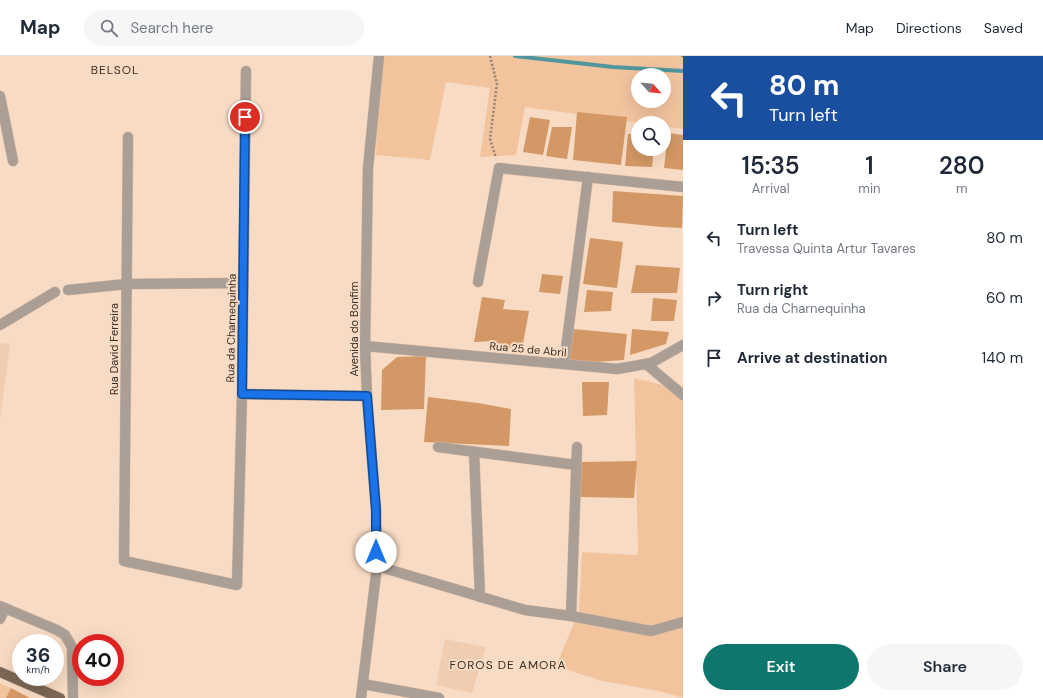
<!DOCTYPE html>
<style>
:root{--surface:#fff;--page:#f6f6f7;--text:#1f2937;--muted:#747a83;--line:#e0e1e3;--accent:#0f766e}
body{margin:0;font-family:"DM Sans",sans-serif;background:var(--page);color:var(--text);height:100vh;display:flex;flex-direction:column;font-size:15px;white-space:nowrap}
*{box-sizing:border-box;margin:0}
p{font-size:13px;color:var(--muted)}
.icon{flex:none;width:22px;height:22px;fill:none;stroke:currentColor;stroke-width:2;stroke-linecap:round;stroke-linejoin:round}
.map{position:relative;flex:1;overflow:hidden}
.drawer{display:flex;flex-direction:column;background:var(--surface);width:360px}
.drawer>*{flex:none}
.banner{background:#1a4fa0;color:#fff;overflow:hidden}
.needle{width:26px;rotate:117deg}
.tools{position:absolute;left:631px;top:12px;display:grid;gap:8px}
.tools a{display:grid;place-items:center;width:40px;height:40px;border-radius:50%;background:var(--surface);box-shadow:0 4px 16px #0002;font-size:20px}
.speed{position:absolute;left:12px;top:578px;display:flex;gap:8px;font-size:20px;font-weight:700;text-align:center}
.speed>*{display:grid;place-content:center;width:52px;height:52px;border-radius:50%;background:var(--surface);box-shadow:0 4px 16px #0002;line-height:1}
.speed small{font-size:10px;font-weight:400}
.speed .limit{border:6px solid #d22;background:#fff;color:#111}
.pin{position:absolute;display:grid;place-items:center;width:34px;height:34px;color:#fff;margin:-17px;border:2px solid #fff;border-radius:50%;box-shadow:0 1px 4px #0007}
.me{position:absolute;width:44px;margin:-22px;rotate:0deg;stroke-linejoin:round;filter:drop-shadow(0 0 3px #0008)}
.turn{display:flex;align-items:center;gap:14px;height:84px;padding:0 20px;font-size:18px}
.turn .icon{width:52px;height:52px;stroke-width:2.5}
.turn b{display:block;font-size:28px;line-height:34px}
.eta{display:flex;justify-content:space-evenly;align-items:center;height:68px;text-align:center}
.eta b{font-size:24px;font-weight:600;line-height:28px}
.primary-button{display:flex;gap:8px;margin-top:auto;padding:8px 20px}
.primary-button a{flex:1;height:46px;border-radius:24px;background:var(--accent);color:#fff;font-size:16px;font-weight:600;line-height:46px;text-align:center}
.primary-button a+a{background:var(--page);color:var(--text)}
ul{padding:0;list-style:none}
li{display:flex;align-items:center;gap:12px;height:60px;padding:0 20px}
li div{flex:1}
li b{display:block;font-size:15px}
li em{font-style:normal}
header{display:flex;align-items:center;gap:24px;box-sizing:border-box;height:56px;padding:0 20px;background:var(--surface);border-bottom:1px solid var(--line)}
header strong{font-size:19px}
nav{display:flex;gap:22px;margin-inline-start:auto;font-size:14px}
.search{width:280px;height:36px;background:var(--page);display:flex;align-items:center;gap:10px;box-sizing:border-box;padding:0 14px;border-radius:22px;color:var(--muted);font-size:15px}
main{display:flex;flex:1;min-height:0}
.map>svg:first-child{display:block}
.built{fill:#f0cdb0}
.green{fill:#f2c49e;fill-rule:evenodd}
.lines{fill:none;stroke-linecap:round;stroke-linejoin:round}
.stream{stroke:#50969c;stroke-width:4}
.building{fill:#d39865}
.minor-casing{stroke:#d2b8a4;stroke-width:11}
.major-casing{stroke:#d2b8a4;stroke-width:11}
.path{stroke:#968172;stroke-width:2.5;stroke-dasharray:2 2;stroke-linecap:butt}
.minor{stroke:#ab9e95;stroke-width:10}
.major{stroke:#7c6755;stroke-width:10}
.route-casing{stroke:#114b97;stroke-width:10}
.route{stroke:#1a73e8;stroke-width:7}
.labels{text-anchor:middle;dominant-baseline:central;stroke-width:4;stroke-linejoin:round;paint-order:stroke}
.street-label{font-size:11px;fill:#3a2e25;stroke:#f8dbc4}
.neighbourhood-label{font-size:12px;letter-spacing:1px;fill:#3a2e25;stroke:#f8dbc4}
</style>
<header>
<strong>Map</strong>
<div class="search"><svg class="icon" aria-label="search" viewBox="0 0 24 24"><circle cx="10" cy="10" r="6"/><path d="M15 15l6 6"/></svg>Search here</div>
<nav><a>Map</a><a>Directions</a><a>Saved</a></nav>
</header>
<main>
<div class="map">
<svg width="683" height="642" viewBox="0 0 683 642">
<rect width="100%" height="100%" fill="#f8dbc4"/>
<g class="built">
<polygon points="0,287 10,288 0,365"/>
<polygon points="445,583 486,591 472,637 436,629"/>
</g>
<g class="green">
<path d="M380,0H683V73L664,70V67H640L525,51L516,99L480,101L490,32L446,26L430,104L376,99ZM638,19H664V45H638Z"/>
<polygon points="634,322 683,334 683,642 659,635 602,625 556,610 579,555 582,496 638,499"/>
<polygon points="0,627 11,632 6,642 0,642"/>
</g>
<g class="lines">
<polyline class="stream" points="515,0 613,11 683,15"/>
</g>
<g class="building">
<polygon points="577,56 627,61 621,109 573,104"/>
<polygon points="530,61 550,64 543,99 523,96"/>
<polygon points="552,71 572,71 567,103 546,100"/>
<polygon points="668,77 683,79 683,114 664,112"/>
<polygon points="628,78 638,78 638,93 654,93 652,111 625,110"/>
<polygon points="613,135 683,140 682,172 661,171 612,166"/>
<polygon points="590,182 623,186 617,232 583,228"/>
<polygon points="636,209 680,212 677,237 631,237"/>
<polygon points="542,218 563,220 560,238 539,236"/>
<polygon points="587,234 613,236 611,255 584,256"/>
<polygon points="482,241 505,244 503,253 529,255 522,293 493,290 495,285 474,286"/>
<polygon points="653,242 677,244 674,265 651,265"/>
<polygon points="573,273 627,278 624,304 596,306 569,304"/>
<polygon points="632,273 669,276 666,288 630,299"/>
<polygon points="426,300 424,353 381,354 382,314 397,301"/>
<polygon points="582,326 609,326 607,359 583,360"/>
<polygon points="428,341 478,347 511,353 509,390 424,386"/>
<polygon points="637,405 634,442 579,441 581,406"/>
<polygon points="11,632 30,642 6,642"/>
</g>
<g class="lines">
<defs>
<g id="minor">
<polyline points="0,40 13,105"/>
<polyline points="128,81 124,505 237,529 242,338 246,15"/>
<polyline points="478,226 499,112 683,131"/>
<polyline points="68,234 127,228 243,227"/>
<polyline points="0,269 55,236"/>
<polyline points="365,290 617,313 651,307 683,289"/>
<polyline points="564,308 588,121"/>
<polyline points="646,308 683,339"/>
<polyline points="242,338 367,340"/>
<polyline points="438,391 576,409"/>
<polyline points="474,396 480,541"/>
<polyline points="377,510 525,554 571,560 651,575 683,566"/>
<polyline points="0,550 57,574 65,579 72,591 73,642"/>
<polyline points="571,560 577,391"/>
<polyline points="0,563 5,552"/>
<polyline points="363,628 439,642"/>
<polyline points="361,642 377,510 376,454 367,340 365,290 368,112 379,0"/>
</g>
<polyline id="major" points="0,616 60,642"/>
</defs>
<use href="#minor" class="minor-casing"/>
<use href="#major" class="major-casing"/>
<g class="path">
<polyline points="490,0 497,28 490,83 496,102"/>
<polyline points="681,0 683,0"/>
</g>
<use href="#minor" class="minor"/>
<use href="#major" class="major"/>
</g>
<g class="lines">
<defs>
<polyline id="route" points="245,61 242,338 367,340 376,454 376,496"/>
</defs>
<use href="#route" class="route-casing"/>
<use href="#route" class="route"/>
</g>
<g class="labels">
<g class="street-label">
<text transform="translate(231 272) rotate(-89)">Rua da Charnequinha</text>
<text transform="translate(354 273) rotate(-90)">Avenida do Bonfim</text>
<text transform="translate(114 293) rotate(-90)">Rua David Ferreira</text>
<text transform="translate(528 293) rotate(5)">Rua 25 de Abril</text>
</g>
<g class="neighbourhood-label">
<text x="115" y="14">BELSOL</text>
<text x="508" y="609">FOROS DE AMORA</text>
</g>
</g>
</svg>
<div class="tools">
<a><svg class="needle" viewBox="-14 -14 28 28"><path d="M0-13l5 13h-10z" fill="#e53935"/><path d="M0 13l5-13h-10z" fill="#747a83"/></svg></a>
<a><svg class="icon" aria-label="search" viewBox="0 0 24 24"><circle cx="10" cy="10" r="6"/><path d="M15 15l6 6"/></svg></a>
</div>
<div class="speed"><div>36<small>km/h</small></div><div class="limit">40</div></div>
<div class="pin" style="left:245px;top:61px;background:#d93025"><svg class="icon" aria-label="arrive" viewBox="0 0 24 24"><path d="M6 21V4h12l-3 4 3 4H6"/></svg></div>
<svg class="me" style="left:376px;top:496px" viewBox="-20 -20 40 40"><circle r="19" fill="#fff"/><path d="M0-13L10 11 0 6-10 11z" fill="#1a73e8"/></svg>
</div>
<section class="drawer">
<div class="banner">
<div class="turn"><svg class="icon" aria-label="left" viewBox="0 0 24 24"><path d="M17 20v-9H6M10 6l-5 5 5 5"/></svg><div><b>80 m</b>Turn left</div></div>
</div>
<div class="eta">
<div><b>15:35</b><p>Arrival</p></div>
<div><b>1</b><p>min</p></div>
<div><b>280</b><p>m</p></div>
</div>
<ul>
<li><svg class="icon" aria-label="left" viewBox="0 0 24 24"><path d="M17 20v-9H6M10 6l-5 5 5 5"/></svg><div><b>Turn left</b><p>Travessa Quinta Artur Tavares</p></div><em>80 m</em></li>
<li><svg class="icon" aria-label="right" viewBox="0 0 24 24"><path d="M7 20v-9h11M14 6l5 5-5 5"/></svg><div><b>Turn right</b><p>Rua da Charnequinha</p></div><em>60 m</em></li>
<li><svg class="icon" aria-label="arrive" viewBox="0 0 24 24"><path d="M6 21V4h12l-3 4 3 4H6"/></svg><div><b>Arrive at destination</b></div><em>140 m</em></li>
</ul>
<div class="primary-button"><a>Exit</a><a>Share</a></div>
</section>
</main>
